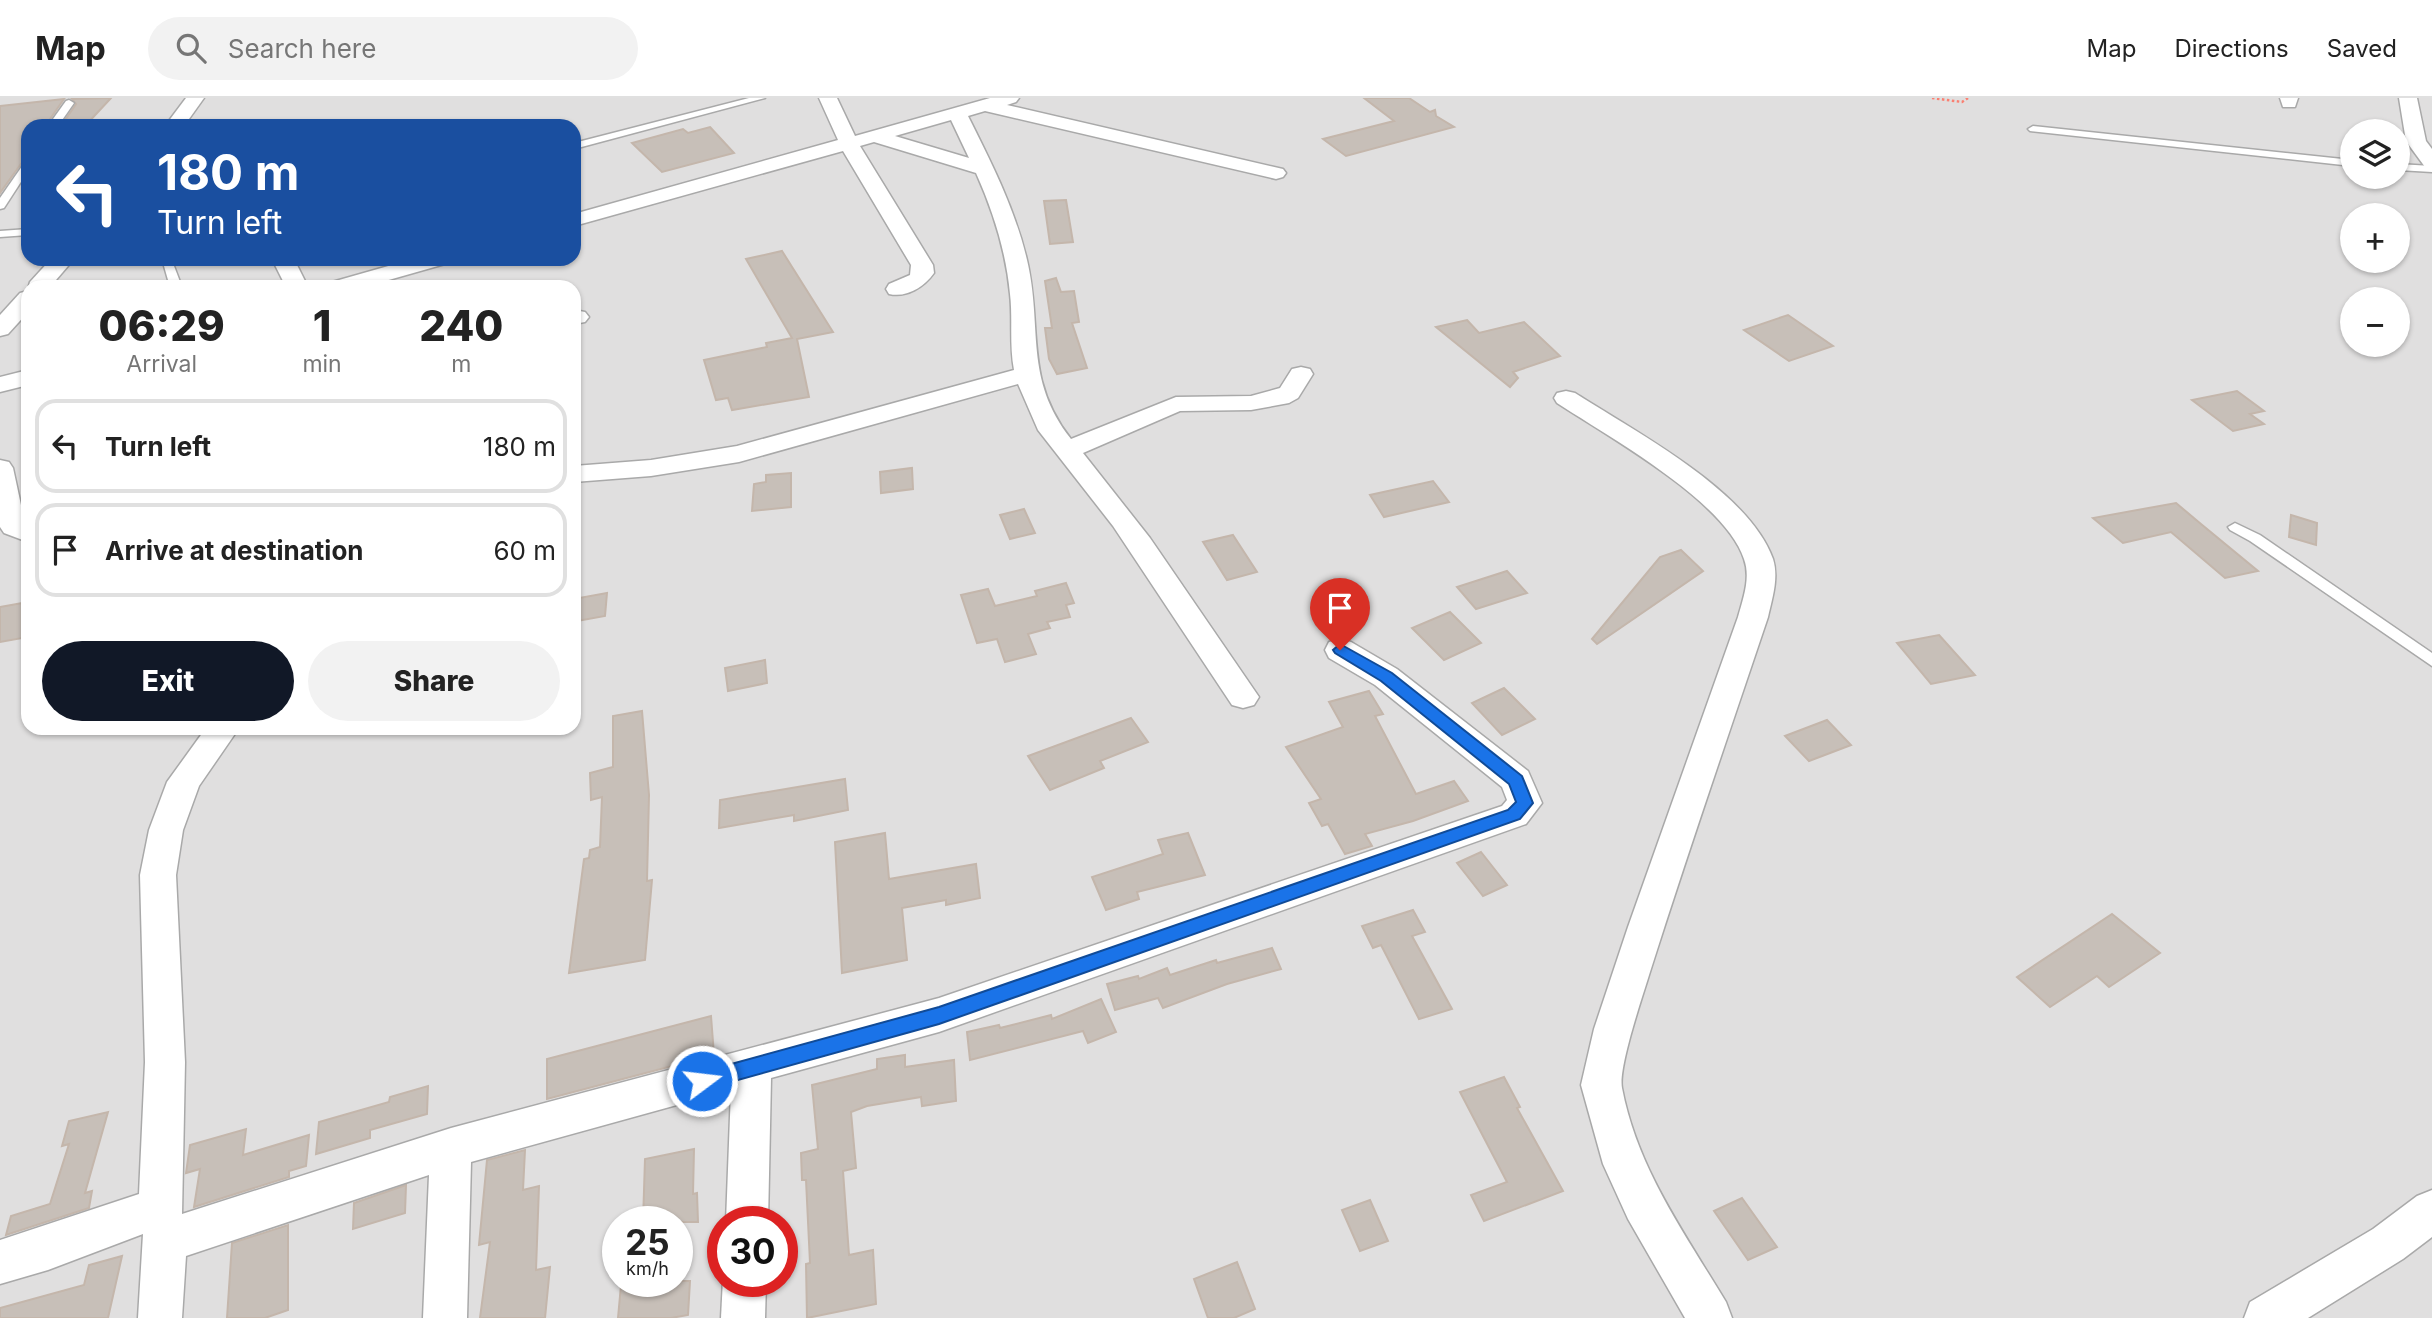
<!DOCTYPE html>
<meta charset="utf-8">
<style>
:root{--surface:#fff;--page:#f2f2f2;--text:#222;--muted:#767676;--line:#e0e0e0;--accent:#111827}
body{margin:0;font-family:Inter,sans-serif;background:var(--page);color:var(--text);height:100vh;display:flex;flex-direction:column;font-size:26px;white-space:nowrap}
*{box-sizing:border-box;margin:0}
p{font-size:23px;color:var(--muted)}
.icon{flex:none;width:38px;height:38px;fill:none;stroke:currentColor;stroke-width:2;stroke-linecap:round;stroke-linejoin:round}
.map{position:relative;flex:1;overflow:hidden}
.details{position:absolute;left:21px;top:182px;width:560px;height:455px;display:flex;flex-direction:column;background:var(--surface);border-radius:21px;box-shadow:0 2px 5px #0004}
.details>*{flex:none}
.hud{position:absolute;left:21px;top:21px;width:560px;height:147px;border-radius:21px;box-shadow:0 2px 5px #0004;background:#1a4fa0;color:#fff;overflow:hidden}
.buttons{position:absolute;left:2340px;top:21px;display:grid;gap:14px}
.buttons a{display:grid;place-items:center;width:70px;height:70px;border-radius:50%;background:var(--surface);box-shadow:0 2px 5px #0004;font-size:35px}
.speed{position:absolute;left:602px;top:1108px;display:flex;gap:14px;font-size:35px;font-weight:700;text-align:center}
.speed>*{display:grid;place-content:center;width:91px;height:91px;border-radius:50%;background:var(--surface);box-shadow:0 2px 5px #0004;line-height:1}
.speed small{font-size:18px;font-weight:400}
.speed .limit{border:10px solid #d22;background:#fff;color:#111}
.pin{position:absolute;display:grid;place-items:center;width:60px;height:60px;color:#fff;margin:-72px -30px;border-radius:50% 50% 50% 0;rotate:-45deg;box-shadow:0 0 7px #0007}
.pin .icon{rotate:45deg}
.me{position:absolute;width:77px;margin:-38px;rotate:75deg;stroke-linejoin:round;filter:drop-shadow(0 0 5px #0008)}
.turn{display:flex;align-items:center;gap:24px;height:147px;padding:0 21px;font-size:32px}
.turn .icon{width:91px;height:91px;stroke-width:2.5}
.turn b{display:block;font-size:49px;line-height:60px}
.eta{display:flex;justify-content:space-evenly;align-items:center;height:119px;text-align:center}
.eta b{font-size:42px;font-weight:800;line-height:49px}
.cta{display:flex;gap:14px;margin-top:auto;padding:14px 21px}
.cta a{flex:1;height:80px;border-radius:42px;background:var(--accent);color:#fff;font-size:28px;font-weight:800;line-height:80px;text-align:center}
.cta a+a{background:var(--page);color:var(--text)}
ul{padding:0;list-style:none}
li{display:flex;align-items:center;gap:21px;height:94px;margin:0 14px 10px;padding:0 7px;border:4px solid var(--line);border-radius:21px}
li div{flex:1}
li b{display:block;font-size:26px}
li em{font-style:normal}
header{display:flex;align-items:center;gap:42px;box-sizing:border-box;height:98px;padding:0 35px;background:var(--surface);border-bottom:2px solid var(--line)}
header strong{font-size:33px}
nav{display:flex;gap:38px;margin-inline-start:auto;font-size:24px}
.search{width:490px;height:63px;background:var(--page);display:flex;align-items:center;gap:18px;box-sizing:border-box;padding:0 24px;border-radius:38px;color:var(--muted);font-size:26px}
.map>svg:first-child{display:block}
.residential{fill:#e0dfdf;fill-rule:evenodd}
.building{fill:#c7bfb8;stroke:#c4b6ab;stroke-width:2}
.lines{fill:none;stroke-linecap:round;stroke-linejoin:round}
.lane-casing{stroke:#a9a9a9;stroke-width:3}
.street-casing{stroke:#a9a9a9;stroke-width:3}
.path{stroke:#fa8072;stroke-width:2.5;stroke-dasharray:2.5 2.5;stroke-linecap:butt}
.lane{fill:#fff;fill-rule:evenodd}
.street{fill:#fff;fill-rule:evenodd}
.route{fill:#1a73e8;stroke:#114b97;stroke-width:2}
</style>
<header>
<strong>Map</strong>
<div class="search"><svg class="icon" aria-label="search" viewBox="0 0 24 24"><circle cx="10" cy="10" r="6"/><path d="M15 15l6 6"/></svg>Search here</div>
<nav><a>Map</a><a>Directions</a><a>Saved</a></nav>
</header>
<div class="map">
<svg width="2432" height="1220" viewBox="0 0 2432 1220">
<rect width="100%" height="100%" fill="#f2efe9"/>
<path class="residential" d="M0,0H2432V1220H0ZM28,28H574V161H28ZM2352,33H2398V79H2352ZM2352,117H2398V163H2352ZM28,189H574V630H28ZM2352,201H2398V247H2352ZM618,1124H677V1183H618ZM723,1124H782V1183H723Z"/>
<g class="building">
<polygon points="111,0 85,28 61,28 76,6 72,1"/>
<polygon points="1364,0 1409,0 1430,14 1435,12 1436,18 1454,29 1346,58 1323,41 1394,23"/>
<polygon points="64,1 45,28 28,28 28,61 23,63 0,95 0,8"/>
<polygon points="710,29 734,55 662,74 632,45 683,31 688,35"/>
<polygon points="1066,102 1073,144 1050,146 1044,103"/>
<polygon points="782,153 833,234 797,241 809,299 732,312 728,300 716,302 704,262 767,249 766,245 792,240 746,161"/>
<polygon points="1056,180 1061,194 1074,193 1079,224 1072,225 1087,270 1057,276 1049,261 1045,230 1052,230 1045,183"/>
<polygon points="1788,217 1833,248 1789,263 1744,232"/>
<polygon points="1467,222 1479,235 1524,224 1560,258 1513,274 1518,280 1510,289 1436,229"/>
<polygon points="2237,293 2264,313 2250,316 2264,326 2233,333 2192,302"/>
<polygon points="912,370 913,391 881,395 880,374"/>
<polygon points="791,375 791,409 752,413 754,386 766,384 766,377"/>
<polygon points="1433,383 1449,404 1384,419 1370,397"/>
<polygon points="2176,405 2201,426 2258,473 2225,480 2171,434 2123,445 2093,420"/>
<polygon points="1024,411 1035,435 1010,441 1000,417"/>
<polygon points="2291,417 2317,425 2316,447 2289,439"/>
<polygon points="1233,437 1257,474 1227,482 1203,444"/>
<polygon points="1681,452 1703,473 1597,546 1592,541 1660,459"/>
<polygon points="1507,473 1527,495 1476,511 1457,489"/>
<polygon points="1066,485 1074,505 1066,507 1070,519 1047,524 1050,530 1028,536 1036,556 1005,564 997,541 977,545 961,497 988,491 995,508 1037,498 1035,493"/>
<polygon points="607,495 605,518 577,523 579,500"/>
<polygon points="28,504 28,539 0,544 0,509"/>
<polygon points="1450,514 1481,545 1444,562 1412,530"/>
<polygon points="1939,537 1975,577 1931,586 1897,545"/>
<polygon points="765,562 767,585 728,593 725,570"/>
<polygon points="1504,590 1535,621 1502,637 1472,605"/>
<polygon points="1369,593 1383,616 1375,618 1416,696 1454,683 1468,703 1413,723 1365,736 1372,748 1345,756 1328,726 1322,728 1309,705 1321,701 1286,649 1343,629 1329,604"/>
<polygon points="642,613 649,697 647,783 652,782 645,862 569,875 584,761 589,760 590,752 600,749 602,699 591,702 590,675 613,669 613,618"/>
<polygon points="1131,620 1148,644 1100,663 1104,670 1050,692 1028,658"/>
<polygon points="1827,622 1851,647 1809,663 1785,638"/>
<polygon points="845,681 848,712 794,723 794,717 719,730 720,702"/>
<polygon points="885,735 889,781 976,766 980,800 946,807 946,802 902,810 907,862 842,875 835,744"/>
<polygon points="1188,735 1205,777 1137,794 1139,801 1106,812 1092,779 1163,756 1158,742"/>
<polygon points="1481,754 1507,787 1483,798 1457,765"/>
<polygon points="1413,812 1425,834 1412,838 1452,911 1419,921 1381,847 1373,850 1362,828"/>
<polygon points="2112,816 2160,855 2109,889 2097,878 2050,909 2017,879"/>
<polygon points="1272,850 1281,871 1227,886 1163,910 1158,900 1115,912 1107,886 1138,878 1139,881 1167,870 1170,877 1216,862 1217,865"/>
<polygon points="1101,901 1116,934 1088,945 1083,933 970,962 967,934 999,927 1000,930 1051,917 1052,921"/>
<polygon points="711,918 714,957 547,1001 547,961"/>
<polygon points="905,957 905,969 954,962 956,1003 922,1008 921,999 867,1008 851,1014 856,1070 843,1073 849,1157 873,1152 876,1206 807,1220 806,1166 810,1165 806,1082 802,1082 801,1055 818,1051 812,987 877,971 877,961"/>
<polygon points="1504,979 1520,1009 1517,1010 1563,1093 1484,1123 1471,1097 1507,1084 1460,994"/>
<polygon points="428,988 427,1016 370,1032 370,1040 316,1056 319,1024 389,1004 390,999"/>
<polygon points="108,1014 85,1095 92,1093 89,1110 6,1137 11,1118 50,1106 69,1046 62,1048 69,1023"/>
<polygon points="246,1031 243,1057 309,1037 306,1068 289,1073 289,1079 194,1109 200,1071 186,1075 190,1047"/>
<polygon points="694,1051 693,1096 697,1095 698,1124 643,1124 645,1061"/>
<polygon points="525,1052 523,1092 539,1088 536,1172 550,1169 545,1220 480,1220 490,1144 479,1147 487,1062"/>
<polygon points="406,1087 405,1115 353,1131 354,1105"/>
<polygon points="1742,1100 1777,1149 1748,1162 1714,1113"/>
<polygon points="1370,1102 1388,1143 1360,1153 1342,1112"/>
<polygon points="288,1127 288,1212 265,1220 227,1220 232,1145"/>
<polygon points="122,1158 108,1220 0,1220 0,1210 84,1187 89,1167"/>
<polygon points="1237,1164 1255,1211 1234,1220 1208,1220 1194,1181"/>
<polygon points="643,1183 690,1183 688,1217 671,1220 618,1220 621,1187"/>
</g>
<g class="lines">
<defs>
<g id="lane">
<polygon points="749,0 765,0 574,51 574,45"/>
<polygon points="69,2 74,5 58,28 48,28 66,3"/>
<polygon points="2033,28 2352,62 2352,68 2030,33 2028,31"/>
<polygon points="28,63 28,73 4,110 0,111 0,100 25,64"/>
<polygon points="2398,66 2432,68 2432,74 2398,72"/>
<polygon points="28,131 28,137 0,139 0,133"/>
<polygon points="168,161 178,161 174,168 182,189 170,189 164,168"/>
<polygon points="2235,425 2260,437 2432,555 2432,568 2250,443 2230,432 2228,429"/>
</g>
<g id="street">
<polygon points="186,0 204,0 184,28 165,28"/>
<path d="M819,0H837L855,38L990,0H1019L1016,4L1007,7L1283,71L1286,75L1283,79L1276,81L985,13L968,18C991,64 1015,111 1027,162C1043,229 1023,280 1071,341L1176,299L1251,298L1280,290L1292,271L1301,269L1310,271L1313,276L1298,300L1289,305L1251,312L1180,313L1083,355L1150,440L1259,599L1254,607L1243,610L1232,607L1113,428L1038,332L1018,286L739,364L651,378L574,384V368L651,362L737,348L1014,272C1009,246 1013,221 1010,196C1006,153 993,113 976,75L874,44L860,48L933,167L934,175C924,189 907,200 889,196L886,191L889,186L910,177L911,167L843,53L574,128V116L838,42ZM951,22L969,60L895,38Z"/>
<polygon points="2280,0 2298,0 2295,9 2283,9"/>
<polygon points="2399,0 2417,0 2426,43 2432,51 2432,71 2425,69 2406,43"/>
<polygon points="51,161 74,161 50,189 28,191 30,184"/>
<polygon points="272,161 294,161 308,189 286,189"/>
<polygon points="413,161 448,161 445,166 364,189 329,189 332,184"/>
<polygon points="28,193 28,214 8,236 0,238 0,217 20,195"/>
<polygon points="574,212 585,214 589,219 585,224 574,226"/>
<polygon points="28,272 28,287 0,294 0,279"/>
<path d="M1566,293L1575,295C1634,333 1748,392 1773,461C1779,480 1772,501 1768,519C1728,638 1687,757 1649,877C1642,900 1618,970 1622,990C1637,1070 1685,1136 1726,1204L1732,1220H1685L1628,1121L1603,1066L1581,987L1594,931L1628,829L1738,519C1743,501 1751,480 1744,461C1725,403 1609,339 1557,305L1554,300L1557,295Z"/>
<polygon points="0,362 9,364 13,370 24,421 28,425 28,444 4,435 0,429"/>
<polygon points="1340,541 1351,544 1397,571 1528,673 1542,705 1526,726 939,934 771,980 768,1124 726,1124 731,992 471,1064 467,1220 423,1220 429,1077 186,1158 182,1220 138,1220 143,1136 48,1172 0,1186 0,1142 139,1096 145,964 140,777 149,732 167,684 206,630 239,630 199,688 183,732 176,777 185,964 182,1116 451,1030 939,900 1502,708 1507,702 1502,689 1375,587 1329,560 1325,552 1329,544"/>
<polygon points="2432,1092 2432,1139 2403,1161 2308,1220 2244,1220 2250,1204 2373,1131 2417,1098"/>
<polygon points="723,1181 766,1183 765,1220 721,1220"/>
</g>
</defs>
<use href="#lane" class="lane-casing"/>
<use href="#street" class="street-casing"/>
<polyline class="path" points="1932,0 1962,4 1968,0"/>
<use href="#lane" class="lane"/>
<use href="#street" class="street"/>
</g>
<polygon class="route" points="1340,546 1392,575 1522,678 1533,705 1520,721 939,926 702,992 695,990 692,983 695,977 702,974 939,909 1508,712 1516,704 1509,686 1381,583 1335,555 1333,552"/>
</svg>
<div class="buttons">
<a><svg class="icon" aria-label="layers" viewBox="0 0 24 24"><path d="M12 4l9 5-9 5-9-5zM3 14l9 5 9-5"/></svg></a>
<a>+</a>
<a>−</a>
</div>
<div class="speed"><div>25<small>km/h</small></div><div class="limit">30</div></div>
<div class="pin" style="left:1340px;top:552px;background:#d93025"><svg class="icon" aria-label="arrive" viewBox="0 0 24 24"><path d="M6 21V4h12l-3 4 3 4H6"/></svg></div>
<svg class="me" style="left:702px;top:983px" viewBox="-20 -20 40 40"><circle r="17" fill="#1a73e8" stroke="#fff" stroke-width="3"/><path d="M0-11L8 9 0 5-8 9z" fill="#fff"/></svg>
<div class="hud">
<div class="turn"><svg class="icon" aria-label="left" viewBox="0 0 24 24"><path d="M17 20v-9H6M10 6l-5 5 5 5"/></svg><div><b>180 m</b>Turn left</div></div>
</div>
<section class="details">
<div class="eta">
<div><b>06:29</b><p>Arrival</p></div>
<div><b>1</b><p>min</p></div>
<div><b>240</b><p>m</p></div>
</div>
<ul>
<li><svg class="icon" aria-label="left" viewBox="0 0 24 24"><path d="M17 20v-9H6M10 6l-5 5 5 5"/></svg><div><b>Turn left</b></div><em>180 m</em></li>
<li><svg class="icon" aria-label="arrive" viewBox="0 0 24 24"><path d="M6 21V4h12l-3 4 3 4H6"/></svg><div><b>Arrive at destination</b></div><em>60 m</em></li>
</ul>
<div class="cta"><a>Exit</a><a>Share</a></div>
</section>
</div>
